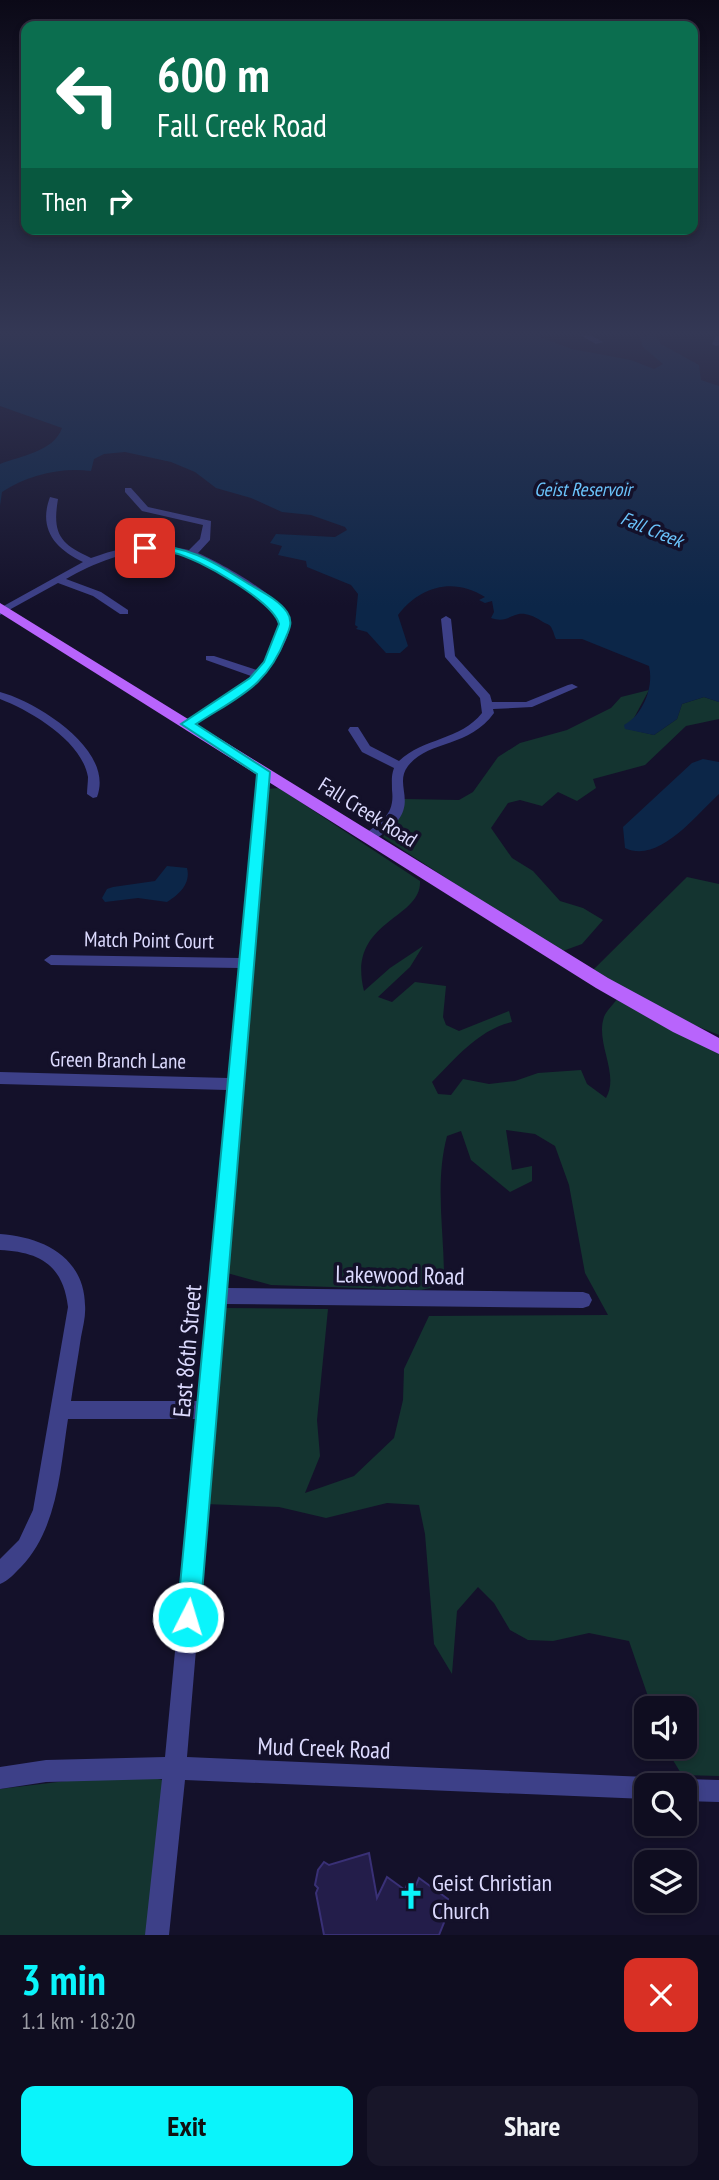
<!DOCTYPE html>
<meta charset="utf-8">
<style>
:root{--surface:#0f0d20;--page:#181629;--text:#f1f3f6;--muted:#9b9ca5;--line:#2f2d3e;--accent:#0af4fb}
body{margin:0;font-family:"PT Sans Narrow",sans-serif;background:var(--page);color:var(--text);height:100vh;display:flex;flex-direction:column;font-size:26px;white-space:nowrap}
*{box-sizing:border-box;margin:0}
p{font-size:23px;color:var(--muted)}
.icon{flex:none;width:38px;height:38px;fill:none;stroke:currentColor;stroke-width:2;stroke-linecap:round;stroke-linejoin:round}
.map{position:relative;height:1935px;overflow:hidden}
.details{display:flex;flex-direction:column;background:var(--surface);flex:1}
.details>*{flex:none}
.top-card{position:absolute;left:21px;top:21px;width:677px;height:214px;border-radius:14px;box-shadow:0 4px 10px #0003,0 0 0 2px var(--line);background:#0b6e4f;color:#fff;overflow:hidden}
.buttons{position:absolute;left:634px;top:1696px;display:grid;gap:14px}
.buttons a{display:grid;place-items:center;width:63px;height:63px;border-radius:14px;background:var(--surface);box-shadow:0 4px 10px #0003,0 0 0 2px var(--line);font-size:35px}
.pin{position:absolute;display:grid;place-items:center;width:60px;height:60px;color:#fff;margin:-30px;border-radius:14px;box-shadow:0 4px 10px #0006}
.me{position:absolute;width:77px;margin:-38px;rotate:5deg;stroke-linejoin:round;filter:drop-shadow(0 0 5px #0008)}
.turn{display:flex;align-items:center;gap:24px;height:147px;padding:0 21px;font-size:32px}
.turn .icon{width:91px;height:91px;stroke-width:2.5}
.turn b{display:block;font-size:49px;line-height:60px}
.then{display:flex;align-items:center;height:66px;padding:0 21px;background:#0003;gap:14px;font-size:26px}
.round{display:grid;place-items:center;flex:none;width:74px;height:74px;border-radius:14px;background:var(--page)}
.summary{display:flex;align-items:center;justify-content:space-between;height:119px;padding:0 21px}
h1{font-size:42px;font-weight:700;line-height:52px;color:var(--accent)}
.action{display:flex;gap:14px;margin-top:auto;padding:14px 21px}
.action a{flex:1;height:80px;border-radius:14px;background:var(--accent);color:#111;font-size:28px;font-weight:700;line-height:80px;text-align:center}
.action a+a{background:var(--page);color:var(--text)}
.map>svg:first-child{display:block}
.green{fill:#143430}
.water{fill:#0c2648}
.building{fill:#231d4a;stroke:#393076;stroke-width:2}
.lines{fill:none;stroke-linecap:round;stroke-linejoin:round}
.minor{fill:#3d4088;fill-rule:evenodd}
.major{fill:#b864fc;fill-rule:evenodd}
.route{fill:#0af4fb;stroke:#069fa3;stroke-width:2}
.labels{text-anchor:middle;dominant-baseline:central;stroke-width:7;stroke-linejoin:round;paint-order:stroke}
.far-water-label{font-size:19px;font-style:italic;fill:#6bc4fc;stroke:#14112a}
.street-label{font-size:21px;fill:#dcdafe;stroke:#14112a}
.near-street-label{font-size:24px;fill:#dcdafe;stroke:#14112a}
.near-poi-label{font-size:24px;fill:#dcdafe;stroke:#14112a;text-anchor:start}
</style>
<div class="map">
<svg width="719" height="1935" viewBox="0 0 719 1935">
<rect width="100%" height="100%" fill="#14112a"/>
<g class="green">
<polygon points="649,690 628,729 654,735 677,719 682,704 704,697 719,702 719,719 686,726 645,765 593,779 596,788 577,801 558,792 542,806 520,800 508,803 491,828 512,858 533,871 560,901 583,908 603,920 582,944 560,952 383,837 404,799 459,800 473,792 498,757 520,743 567,730 611,708 621,697"/>
<path d="M279,788L420,881C422,920 346,920 364,991L390,968L423,946L410,967L378,997L392,1002L415,982L446,986L443,1017L446,1025L459,1031L509,1011L512,1022C478,1030 456,1058 432,1082L438,1094L451,1095L463,1079L489,1084L515,1081L538,1073L581,1070L587,1084L606,1098C620,1074 595,1043 604,1017C606,1011 613,1005 617,999L719,1049V1776L682,1775L665,1747L684,1746V1708H652L629,1641L589,1633L553,1641L528,1640L510,1630L494,1603L478,1587L457,1611L452,1674L434,1644L425,1534L419,1505L387,1503L326,1518L279,1507L205,1504L221,1308L328,1309L317,1420L320,1456L305,1493L354,1476L394,1438L403,1400L404,1369L429,1316L608,1315L585,1273L569,1185L555,1146L535,1134L506,1130L512,1170L532,1166V1181L510,1192L471,1160L461,1131L447,1136C434,1185 445,1235 444,1285L421,1290L271,1285L227,1273L267,789Z"/>
<polygon points="687,877 719,884 719,1035 664,1013 593,970"/>
<polygon points="153,1778 163,1780 146,1935 0,1935 0,1789 66,1781"/>
</g>
<g class="water">
<path d="M0,335H534L572,349L631,360L654,369L663,364L643,347L639,336L656,335L661,344L699,365L701,380L719,386V702L704,697L682,704L677,719L654,735L625,729L624,725C643,715 654,687 649,666L582,639H556C554,636 554,632 552,629C551,625 547,624 543,622C512,602 514,626 491,618L494,612L492,601L485,603L479,600L485,597C454,577 420,586 398,615L408,646L400,653H386L367,632L356,629L358,627L355,625L358,594L351,585L307,567L306,561L278,555L282,546L270,543L276,534L335,537L347,530L345,527L311,515L282,512L251,498L216,488L195,472L171,462L125,452L104,454L94,459L91,471C61,467 28,475 2,492L0,506V464C19,456 54,452 62,428L0,406Z"/>
<path d="M703,759L719,762V794C696,815 659,864 625,848L623,827L692,763Z"/>
<path d="M167,866L187,868C191,883 180,894 167,902L138,898L105,902L102,898L107,889L113,887L155,881Z"/>
</g>
<polygon class="building" points="369,1853 377,1898 387,1877 405,1890 408,1882 415,1887 419,1878 448,1899 444,1910 447,1915 439,1935 324,1935 316,1893 318,1888 315,1885 318,1870 324,1862 329,1865"/>
<g class="lines">
<g class="minor">
<polygon points="580,335 590,335 603,342 596,344"/>
<polygon points="716,336 719,336 719,345 716,346 712,344"/>
<path d="M125,488H131L148,507L211,521L210,540L198,553C219,562 281,596 288,617C292,628 287,639 282,648C263,686 227,705 191,727L187,728L181,724L224,697L251,676L206,660V656H214L257,670C267,658 284,634 278,617C269,595 187,552 163,550C128,549 96,562 66,579L101,592L128,610V614H120L93,596L58,583L0,615V608L83,562C55,549 38,529 50,497L58,499C52,534 60,544 91,558C127,545 152,541 189,550L200,539L203,525L142,511L125,492Z"/>
<path d="M446,616L451,619L455,656L490,695L492,702H526L568,685L572,684L578,687L532,707L493,709L494,713C469,748 428,740 408,766C392,787 423,805 384,833C377,838 373,842 365,840L363,837L365,834C382,821 395,814 392,790C392,782 391,776 394,768L362,752L348,730L350,727H358L370,746L399,761C423,738 461,740 482,713L480,698L445,657L441,619Z"/>
<path d="M0,692C37,702 115,750 97,797L93,798L87,794C87,789 88,782 88,777C82,741 31,711 0,699Z"/>
<path d="M263,768L269,772L226,1288L583,1292L589,1294L592,1300L589,1306L583,1308L225,1304L187,1757L646,1777L654,1780L656,1785H646V1799L185,1780L169,1935H145L162,1779L46,1782L0,1789V1767L46,1760L165,1757L197,1419H68C60,1470 58,1528 21,1567C14,1574 9,1580 0,1584V1559L19,1540L33,1510L68,1307C63,1265 40,1252 0,1250V1234C43,1237 84,1257 85,1305C86,1315 83,1327 81,1337C78,1358 74,1379 71,1401H198L227,1090L0,1084V1072L228,1078L239,968L51,965L44,960L51,955L240,958L257,772Z"/>
<polygon points="684,1779 719,1780 719,1802 684,1801 684,1785 675,1785 676,1782"/>
</g>
<polygon class="major" points="0,603 608,978 719,1038 719,1054 673,1032 596,988 0,613"/>
</g>
<linearGradient id="sky" x2="0" y2="1"><stop stop-color="#0b0917"/><stop offset="0.55" stop-color="#343855"/><stop offset="1" stop-color="#343855" stop-opacity="0"/></linearGradient>
<rect width="719" height="606" fill="url(#sky)"/>
<path class="route" d="M145,544C188,547 208,558 244,581C258,590 277,598 287,612C293,621 290,628 286,637C267,687 239,696 196,724L270,772L200,1617L197,1625L188,1629L180,1625L177,1617L257,774L181,724L250,678L264,662L279,624C273,601 198,558 174,553C163,551 152,552 141,550L140,548Z"/>
<defs>
<symbol id="church-bare" viewBox="-9 -9 18 18"><path d="M-1.2-6h2.4v3.5h3.3v2.4h-3.3V6h-2.4V-.1h-3.3v-2.4h3.3Z" fill="#0af4fb" stroke="#14112a" stroke-width="2.5" paint-order="stroke"/></symbol>
</defs>
<g fill-rule="evenodd">
<use href="#church-bare" x="392" y="1877" width="38" height="38"/>
</g>
<g class="labels">
<g class="far-water-label">
<text x="583" y="489">Geist Reservoir</text>
<text transform="translate(652 529) rotate(22)">Fall Creek</text>
</g>
<g class="street-label">
<text transform="translate(368 812) rotate(32)">Fall Creek Road</text>
<text transform="translate(149 940) rotate(1)">Match Point Court</text>
<text transform="translate(118 1060) rotate(1)">Green Branch Lane</text>
</g>
<g class="near-street-label">
<text transform="translate(400 1275) rotate(1)">Lakewood Road</text>
<text transform="translate(187 1351) rotate(-85)">East 86th Street</text>
<text transform="translate(324 1748) rotate(2)">Mud Creek Road</text>
</g>
<g class="near-poi-label">
<text x="432" y="1882">Geist Christian<tspan x="432" dy="28">Church</tspan></text>
</g>
</g>
</svg>
<div class="buttons">
<a><svg class="icon" aria-label="sound" viewBox="0 0 24 24"><path d="M4 9h4l5-4v14l-5-4H4zM17 9q2 3 0 6"/></svg></a>
<a><svg class="icon" aria-label="search" viewBox="0 0 24 24"><circle cx="10" cy="10" r="6"/><path d="M15 15l6 6"/></svg></a>
<a><svg class="icon" aria-label="layers" viewBox="0 0 24 24"><path d="M12 4l9 5-9 5-9-5zM3 14l9 5 9-5"/></svg></a>
</div>
<div class="pin" style="left:145px;top:548px;background:#d93025"><svg class="icon" aria-label="arrive" viewBox="0 0 24 24"><path d="M6 21V4h12l-3 4 3 4H6"/></svg></div>
<svg class="me" style="left:188px;top:1617px" viewBox="-20 -20 40 40"><circle r="17" fill="#0af4fb" stroke="#fff" stroke-width="3"/><path d="M0-11L8 9 0 5-8 9z" fill="#fff"/></svg>
<div class="top-card">
<div class="turn"><svg class="icon" aria-label="left" viewBox="0 0 24 24"><path d="M17 20v-9H6M10 6l-5 5 5 5"/></svg><div><b>600 m</b>Fall Creek Road</div></div>
<div class="then">Then<svg class="icon" aria-label="right" viewBox="0 0 24 24"><path d="M7 20v-9h11M14 6l5 5-5 5"/></svg></div>
</div>
</div>
<section class="details">
<div class="summary"><div><h1>3 min</h1><p>1.1 km · 18:20</p></div><a class="round" style="background:#d93025;color:#fff"><svg class="icon" aria-label="close" viewBox="0 0 24 24"><path d="M6 6l12 12M18 6L6 18"/></svg></a></div>
<div class="action"><a>Exit</a><a>Share</a></div>
</section>
